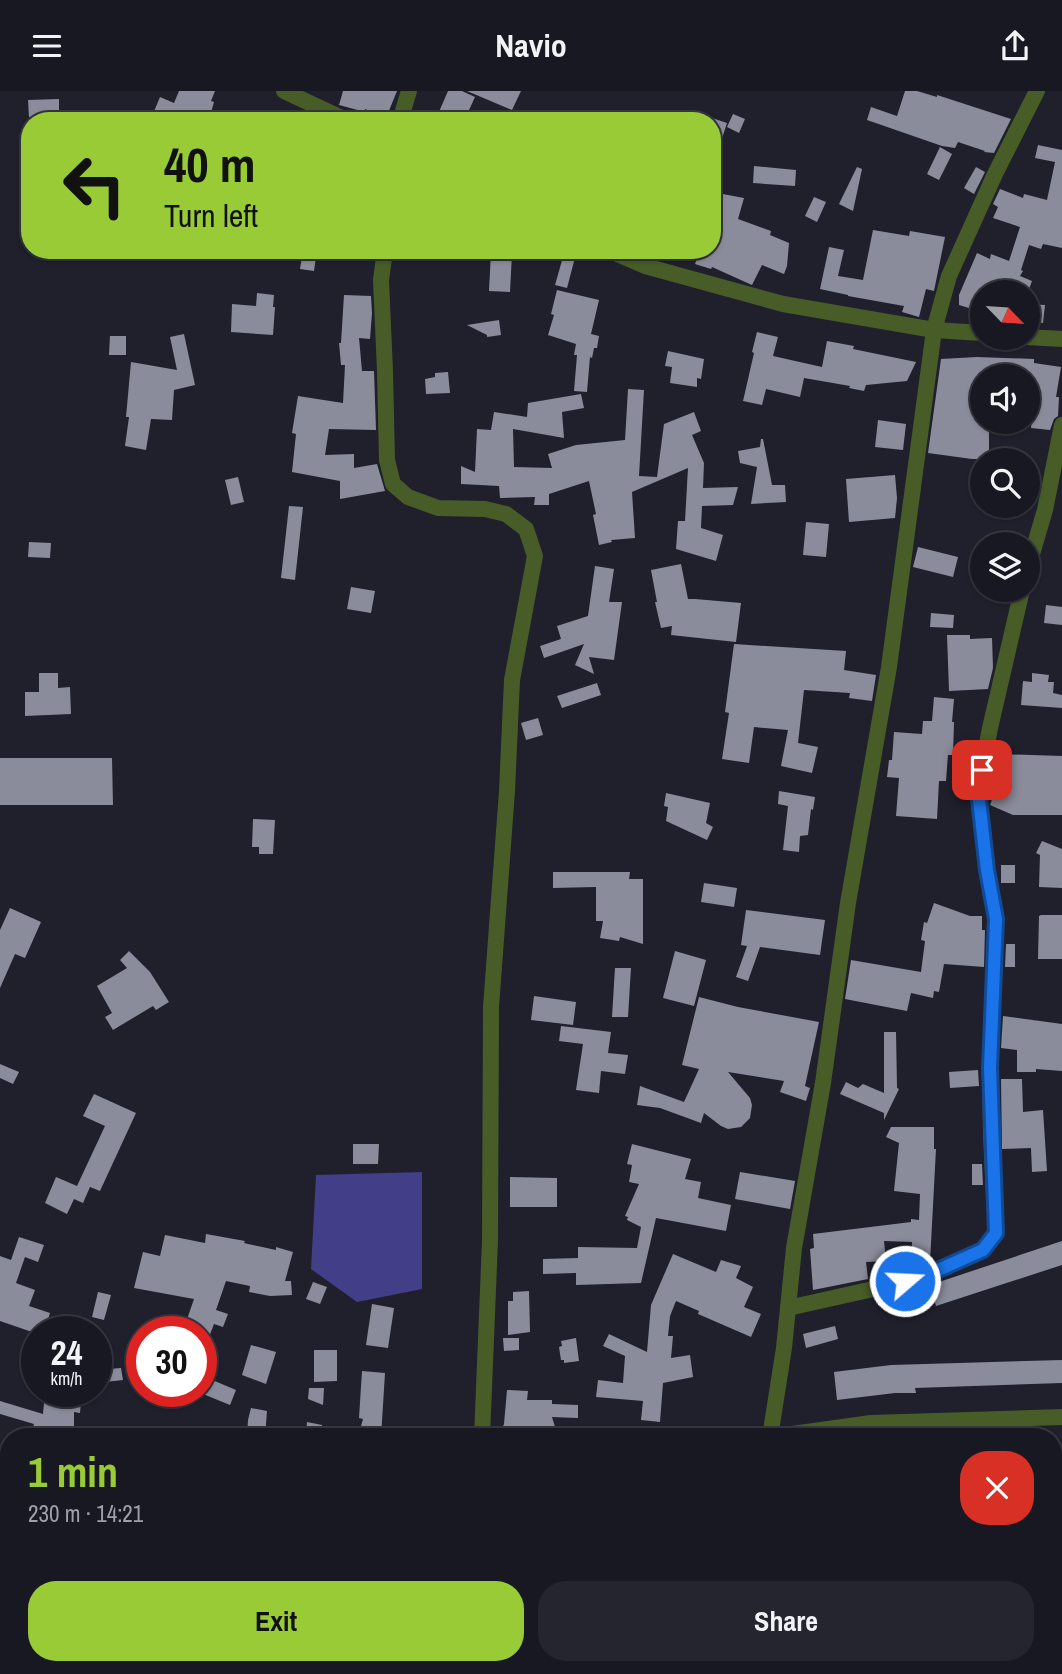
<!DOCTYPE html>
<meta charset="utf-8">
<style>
:root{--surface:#171821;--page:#24252e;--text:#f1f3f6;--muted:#9ea0a5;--line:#36373f;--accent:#99cb36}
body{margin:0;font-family:"Archivo Narrow",sans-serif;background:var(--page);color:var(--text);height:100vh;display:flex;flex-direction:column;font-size:26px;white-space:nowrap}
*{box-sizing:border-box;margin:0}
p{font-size:23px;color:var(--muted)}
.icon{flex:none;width:38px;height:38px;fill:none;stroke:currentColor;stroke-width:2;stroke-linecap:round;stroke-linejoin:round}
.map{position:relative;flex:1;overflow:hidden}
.drawer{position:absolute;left:0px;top:1337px;width:1062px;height:247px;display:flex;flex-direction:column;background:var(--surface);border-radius:28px 28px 0 0;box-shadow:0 2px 5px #0004,0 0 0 2px var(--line)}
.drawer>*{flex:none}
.guide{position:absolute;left:21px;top:21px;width:700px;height:147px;border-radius:28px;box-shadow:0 2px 5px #0004,0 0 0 2px var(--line);background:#99cb36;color:#111;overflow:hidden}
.needle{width:46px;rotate:115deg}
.fabs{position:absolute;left:970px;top:189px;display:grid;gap:14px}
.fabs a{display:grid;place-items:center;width:70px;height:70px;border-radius:50%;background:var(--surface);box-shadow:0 2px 5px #0004,0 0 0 2px var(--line);font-size:35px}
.speed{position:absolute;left:21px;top:1225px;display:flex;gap:14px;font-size:35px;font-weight:700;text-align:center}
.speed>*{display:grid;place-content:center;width:91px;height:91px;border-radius:50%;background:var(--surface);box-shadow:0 2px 5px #0004,0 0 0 2px var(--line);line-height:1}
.speed small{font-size:18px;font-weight:400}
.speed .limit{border:10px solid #d22;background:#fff;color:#111}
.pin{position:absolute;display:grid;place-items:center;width:60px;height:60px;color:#fff;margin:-30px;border-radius:14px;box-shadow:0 4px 10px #0006}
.me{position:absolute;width:77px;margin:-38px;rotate:71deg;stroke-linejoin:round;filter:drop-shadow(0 0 5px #0008)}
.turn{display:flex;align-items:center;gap:24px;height:147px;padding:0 28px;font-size:32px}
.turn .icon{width:91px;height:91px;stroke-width:2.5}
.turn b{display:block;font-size:49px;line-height:60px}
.round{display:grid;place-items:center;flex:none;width:74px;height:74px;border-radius:28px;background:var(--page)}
.summary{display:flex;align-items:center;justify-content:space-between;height:119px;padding:0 28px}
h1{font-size:42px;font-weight:700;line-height:52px;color:var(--accent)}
.primary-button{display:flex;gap:14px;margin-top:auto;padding:14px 28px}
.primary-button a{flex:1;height:80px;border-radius:28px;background:var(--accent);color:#111;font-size:28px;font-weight:700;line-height:80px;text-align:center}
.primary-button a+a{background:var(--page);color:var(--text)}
header{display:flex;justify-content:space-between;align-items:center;height:91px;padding:0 28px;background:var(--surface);font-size:32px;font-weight:700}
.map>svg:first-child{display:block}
.forest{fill:#423e87}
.building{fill:#8b8c9b}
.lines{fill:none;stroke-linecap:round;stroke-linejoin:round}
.minor{stroke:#485c27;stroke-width:16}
.route-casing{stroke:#114b97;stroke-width:18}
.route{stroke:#1a73e8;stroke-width:12}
</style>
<header><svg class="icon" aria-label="menu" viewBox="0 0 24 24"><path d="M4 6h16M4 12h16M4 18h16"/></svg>Navio<svg class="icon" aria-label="share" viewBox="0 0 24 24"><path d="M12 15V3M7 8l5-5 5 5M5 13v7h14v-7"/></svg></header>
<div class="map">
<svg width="1062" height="1583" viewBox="0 0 1062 1583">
<rect width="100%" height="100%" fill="#1f202c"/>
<polygon class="forest" points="422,1081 422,1198 357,1211 311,1178 316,1084"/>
<g class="building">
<polygon points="179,0 215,0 211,10 214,11 210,25 185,19 180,30 150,30 160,6 174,12"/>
<polygon points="343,0 397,0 386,27 365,18 365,21 339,14"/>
<polygon points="448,0 462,0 475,6 464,30 435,30"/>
<polygon points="467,0 521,0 512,19"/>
<polygon points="905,0 917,0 937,6 937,4 1011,28 994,62 984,61 985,60 958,51 955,57 942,55 867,29 871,16 897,25"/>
<polygon points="59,8 59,25 29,26 28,9"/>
<polygon points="733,23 745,28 739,42 727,36"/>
<polygon points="712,27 727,32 715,69 712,68"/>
<polygon points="1038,54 1062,59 1062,157 1043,153 1041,158 1029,154 1021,179 1023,180 1020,185 1032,190 1028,201 982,201 982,221 959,214 959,204 977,162 990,168 991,163 1009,170 1020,136 993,127 998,116 993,113 1000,98 1023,107 1024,103 1047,109 1055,71 1035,67"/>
<polygon points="940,56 952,63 939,89 927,83"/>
<polygon points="754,75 796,79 795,95 753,92"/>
<polygon points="857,76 862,78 853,120 839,113"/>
<polygon points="976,76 985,81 974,103 964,97"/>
<polygon points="712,101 744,107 738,128 771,140 770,144 789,152 787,175 784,183 762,174 752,194 712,176 711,178 695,173 700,159 712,159"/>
<polygon points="814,106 826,111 817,131 805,125"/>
<polygon points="873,139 909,145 910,140 945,146 934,200 926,198 919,226 902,221 904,215 848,205 848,204 820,198 829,156 844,159 838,185 863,189"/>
<polygon points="303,159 317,159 314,180 300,178"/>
<polygon points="565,159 577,159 567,197 555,194"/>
<polygon points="491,161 512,162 510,201 489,200"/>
<polygon points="557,199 599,209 591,243 599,245 597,257 594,257 592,267 590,266 587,301 574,300 577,264 574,264 576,253 548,244 554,224 551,223"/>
<polygon points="257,202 274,204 273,216 275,216 273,244 231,241 232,213 256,215"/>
<polygon points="344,204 371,205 372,222 370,248 359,247 362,280 374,280 376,339 329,338 325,364 354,363 354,377 377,373 385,400 340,408 340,390 292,381 296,343 292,342 298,305 343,312 345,274 341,274 339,252 341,252"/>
<polygon points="1027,213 1045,214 1043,232 1027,230"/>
<polygon points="499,229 501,244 487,246 487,244 467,234"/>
<polygon points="757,241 778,246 773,265 822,276 827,250 854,255 853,258 916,271 907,290 866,294 864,300 849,297 850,295 804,287 800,306 766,298 762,314 743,310 754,262 752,261"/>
<polygon points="184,243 195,294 174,299 172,329 151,328 146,359 125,355 129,326 126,326 131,271 177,279 170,246"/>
<polygon points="110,245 126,245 126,264 109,264"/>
<polygon points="668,260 704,268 701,288 697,287 697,296 670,292 672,276 665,275"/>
<polygon points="977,266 1034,268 1034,272 1061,276 1056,306 1059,306 1058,325 1054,328 1050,339 1031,337 1035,294 1027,292 1027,285 982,285 982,331 989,331 989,368 972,368 928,362 941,268"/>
<polygon points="448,281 450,302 426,303 425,288 435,286 435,282"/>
<polygon points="628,298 644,299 639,385 657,386 664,333 694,321 701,340 692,344 704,372 703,397 738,396 733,414 702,415 701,437 723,444 716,470 676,458 678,430 685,430 688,377 632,401 635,447 611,449 612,451 599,454 593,424 596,423 589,390 549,403 549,414 534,414 535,406 500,407 499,395 461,393 461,375 475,381 477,338 491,339 494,321 527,326 528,312 581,303 584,317 562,321 564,347 513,338 514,376 552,377 548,363 576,354 625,349"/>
<polygon points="878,329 906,333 903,359 875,356"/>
<polygon points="761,348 763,348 772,394 785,394 786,411 751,413 757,376 740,372 738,360 760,356"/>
<polygon points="895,384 897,407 895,427 849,431 846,388"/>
<polygon points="238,386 244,411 231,414 225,389"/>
<polygon points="289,415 303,416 295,489 281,487"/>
<polygon points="806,431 829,433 826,466 803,464"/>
<polygon points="29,451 51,452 50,467 28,466"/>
<polygon points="918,456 958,466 953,486 913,476"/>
<polygon points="681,473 688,508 695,508 741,512 736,551 671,544 672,535 661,537 655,511 657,511 651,479"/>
<polygon points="595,475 614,478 609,511 622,511 614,569 589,566 594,583 575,574 584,553 544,567 540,555 561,548 557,535 588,525"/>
<polygon points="351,496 375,500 371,522 347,518"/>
<polygon points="1046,514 1062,516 1062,534 1044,532"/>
<polygon points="931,522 954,524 953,537 930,536"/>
<polygon points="947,544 970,544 970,548 992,547 993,577 988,598 949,600"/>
<polygon points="734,553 846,560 844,579 876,584 872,610 849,607 850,602 804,599 798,652 818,656 812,682 781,675 788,639 754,636 749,672 722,668 729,622 725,621"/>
<polygon points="39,582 58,582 58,597 70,596 71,623 25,625 25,601 39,601"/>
<polygon points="1032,582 1049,584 1048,591 1054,591 1053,602 1062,604 1062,617 1021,614 1023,590 1032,591"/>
<polygon points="597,592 601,604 562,617 557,605"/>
<polygon points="934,606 954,608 952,631 954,631 953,664 948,664 946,690 939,690 937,728 896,725 899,687 887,686 889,669 892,669 894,641 922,643 923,630 932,630"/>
<polygon points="538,627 543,644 526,649 521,632"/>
<polygon points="996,663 1062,665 1062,724 1013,724 990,714 998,692 990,692"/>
<polygon points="0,667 112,667 113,714 0,714"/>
<polygon points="779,700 815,706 813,719 811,718 808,744 800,745 799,761 783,759 788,715 778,713"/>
<polygon points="666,702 710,712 706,732 713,736 707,749 666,730 668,716 664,715"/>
<polygon points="253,728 275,729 273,763 259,763 259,756 252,756"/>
<polygon points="1042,750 1062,758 1062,797 1039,796 1040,764 1036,762"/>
<rect x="1001" y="774" width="14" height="18"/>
<polygon points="553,781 630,781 629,788 643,788 643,853 620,846 619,850 600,847 603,830 596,830 596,796 553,797"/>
<polygon points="704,792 737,797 734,816 701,811"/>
<polygon points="934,812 970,825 982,825 982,839 985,839 984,876 944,873 939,901 934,900 933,907 911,902 907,920 845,908 851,869 921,881 925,850 921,849 924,831 927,832"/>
<polygon points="10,817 41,831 25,867 15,863 0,897 0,839"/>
<polygon points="746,819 825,829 820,864 760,856 748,890 736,886 747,855 741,854"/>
<polygon points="1041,824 1062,824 1062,868 1038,868 1039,825"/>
<polygon points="1006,853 1015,853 1015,876 1005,876"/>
<polygon points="129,860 150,881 169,911 156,919 153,915 113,939 105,926 112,922 97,895 127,877 120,869"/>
<polygon points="675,860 706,869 694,915 663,907"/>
<polygon points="615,877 631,877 628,926 612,926"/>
<polygon points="534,905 576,911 573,934 531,929"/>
<polygon points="699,906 738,916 819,931 805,995 810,997 806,1010 780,1001 784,990 728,981 750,1007 752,1014 750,1027 741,1036 728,1038 721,1035 704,1022 701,1032 660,1017 637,1014 640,995 684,1011 699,978 682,974"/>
<polygon points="1003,925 1062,933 1062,980 1036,978 1036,981 1017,981 1017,959 1001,957"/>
<polygon points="561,935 611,941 608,962 628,964 625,983 601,980 599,1002 576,999 583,953 559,950"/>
<polygon points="884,941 896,941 897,997 899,998 884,1029 884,1022 840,1003 846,991 858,997 863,993 884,1002"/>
<polygon points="0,973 19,981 13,993 0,987"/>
<polygon points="978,979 979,995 950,997 949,981"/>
<polygon points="1001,988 1022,988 1023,1021 1043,1019 1047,1080 1032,1081 1031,1057 1002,1058"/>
<polygon points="94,1003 136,1022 100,1100 90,1096 83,1112 74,1108 67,1123 45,1112 56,1086 77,1095 105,1035 83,1025"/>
<polygon points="891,1036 934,1036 934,1058 936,1058 930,1171 911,1179 912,1151 884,1150 886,1170 866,1171 868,1188 813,1199 810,1158 814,1157 813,1143 911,1131 911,1128 919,1129 920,1103 894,1100 899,1052 886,1046"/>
<polygon points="353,1053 379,1053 378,1073 353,1073"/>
<polygon points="632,1053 691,1068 685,1088 701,1091 698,1107 731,1114 726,1140 656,1127 641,1192 576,1194 576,1182 543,1183 543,1168 578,1167 578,1156 637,1157 641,1136 627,1129 628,1126 625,1125 639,1093 629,1091 632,1074 627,1073"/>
<polygon points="972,1073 982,1073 983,1094 972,1094"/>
<polygon points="740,1081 795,1090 790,1118 735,1108"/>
<polygon points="510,1086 557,1087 557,1116 510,1116"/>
<polygon points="206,1143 245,1150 244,1152 276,1159 276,1156 293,1161 285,1190 291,1190 292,1204 270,1205 249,1201 250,1195 226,1190 216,1219 228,1223 223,1236 214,1233 209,1246 201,1243 201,1241 195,1241 184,1237 194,1208 134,1197 143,1161 160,1165 165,1144 205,1152"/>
<polygon points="19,1146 44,1154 38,1171 25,1166 16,1192 35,1199 29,1215 50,1222 44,1241 32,1241 0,1230 0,1165 11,1169"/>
<polygon points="1062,1150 1062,1174 936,1215 930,1194"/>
<polygon points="673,1163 716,1181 721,1169 741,1175 736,1187 753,1196 744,1216 761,1223 751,1246 698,1223 699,1220 676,1210 670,1225 668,1245 673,1245 671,1267 690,1264 693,1286 663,1292 660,1331 641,1329 643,1310 596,1306 598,1289 623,1292 625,1265 603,1255 609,1243 647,1261 651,1214"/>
<polygon points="313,1191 327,1196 320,1213 306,1208"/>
<polygon points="529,1200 530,1241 508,1244 508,1210 513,1210 513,1201"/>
<polygon points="98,1201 111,1204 104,1229 92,1226"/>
<polygon points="372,1213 394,1217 388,1257 366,1254"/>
<polygon points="835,1235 838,1248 806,1257 803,1243"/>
<polygon points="503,1247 519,1247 519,1259 504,1260"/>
<polygon points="576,1247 579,1270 564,1272 564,1269 561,1269 559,1256 562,1255 561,1250"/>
<polygon points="251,1254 276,1261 266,1293 242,1284"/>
<polygon points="314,1259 337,1259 337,1290 314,1291"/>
<polygon points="201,1266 216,1272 210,1288 236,1299 230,1314 203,1303 201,1307"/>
<polygon points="1062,1269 1062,1292 915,1297 916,1302 895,1302 837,1309 834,1281 891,1274"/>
<polygon points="121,1277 123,1289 96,1292 96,1279"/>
<polygon points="362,1280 385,1282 381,1346 358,1346 363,1328 359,1327"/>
<polygon points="309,1297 324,1297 323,1314 308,1308"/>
<polygon points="507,1299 528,1300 527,1309 552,1309 552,1313 578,1314 578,1327 552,1326 558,1346 498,1346 504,1333"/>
<polygon points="45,1300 82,1300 80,1322 74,1321 74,1346 30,1346 34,1333 0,1323 0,1310 43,1323"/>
<polygon points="251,1317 267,1320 265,1346 247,1346 248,1329"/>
<polygon points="307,1331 322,1334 321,1346 306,1346"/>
</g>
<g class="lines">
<g class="minor">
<polyline points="284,0 348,30"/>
<polyline points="400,30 409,0"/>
<polyline points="385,159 381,189 385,280 387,369 393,393 408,406 438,417 485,418 506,423 526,438 535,465 512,589 507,700 491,916 490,1150 482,1346"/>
<polyline points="608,159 645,175 783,213 934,239 982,242"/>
<polyline points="1027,246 1062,248"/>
<polyline points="1027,480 1045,419 1062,334"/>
<polyline points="788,1217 918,1188 983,1159 996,1142 991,1045 990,977 996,828 987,779 978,700 990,637 1022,499"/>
<polyline points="770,1346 784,1257 794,1157 823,992 848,812 889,576 934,239 949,185 995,83 1037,0"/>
<polyline points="771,1346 871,1332 1062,1326"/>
<polyline points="0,1556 9,1556"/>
<polyline points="222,1575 282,1583"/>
<polyline points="455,1583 456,1575"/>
<polyline points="630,1583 650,1575"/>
</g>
</g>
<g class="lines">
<defs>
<polyline id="route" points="905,1190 918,1188 983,1159 996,1142 990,977 996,828 987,779 978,700 982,679"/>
</defs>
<use href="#route" class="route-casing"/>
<use href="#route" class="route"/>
</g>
</svg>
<div class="fabs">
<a><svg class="needle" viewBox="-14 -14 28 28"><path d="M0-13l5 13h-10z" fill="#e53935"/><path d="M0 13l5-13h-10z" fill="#9ea0a5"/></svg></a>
<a><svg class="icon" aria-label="sound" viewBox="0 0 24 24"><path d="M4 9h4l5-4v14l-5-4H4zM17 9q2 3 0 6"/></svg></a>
<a><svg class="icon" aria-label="search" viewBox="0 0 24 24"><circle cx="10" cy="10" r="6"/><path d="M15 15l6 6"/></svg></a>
<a><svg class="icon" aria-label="layers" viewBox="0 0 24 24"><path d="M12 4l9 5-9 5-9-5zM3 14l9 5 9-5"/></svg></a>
</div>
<div class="speed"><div>24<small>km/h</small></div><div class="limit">30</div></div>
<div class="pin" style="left:982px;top:679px;background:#d93025"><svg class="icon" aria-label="arrive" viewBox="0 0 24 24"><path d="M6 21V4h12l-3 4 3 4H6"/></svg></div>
<svg class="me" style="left:905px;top:1190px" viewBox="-20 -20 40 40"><circle r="17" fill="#1a73e8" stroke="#fff" stroke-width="3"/><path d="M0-11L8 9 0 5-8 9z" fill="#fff"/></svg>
<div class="guide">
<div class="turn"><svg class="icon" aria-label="left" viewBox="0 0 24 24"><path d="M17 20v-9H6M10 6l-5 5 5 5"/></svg><div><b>40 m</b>Turn left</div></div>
</div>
<section class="drawer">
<div class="summary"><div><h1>1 min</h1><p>230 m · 14:21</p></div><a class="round" style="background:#d93025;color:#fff"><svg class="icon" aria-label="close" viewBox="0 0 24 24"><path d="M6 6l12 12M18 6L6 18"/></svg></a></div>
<div class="primary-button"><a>Exit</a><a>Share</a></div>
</section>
</div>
